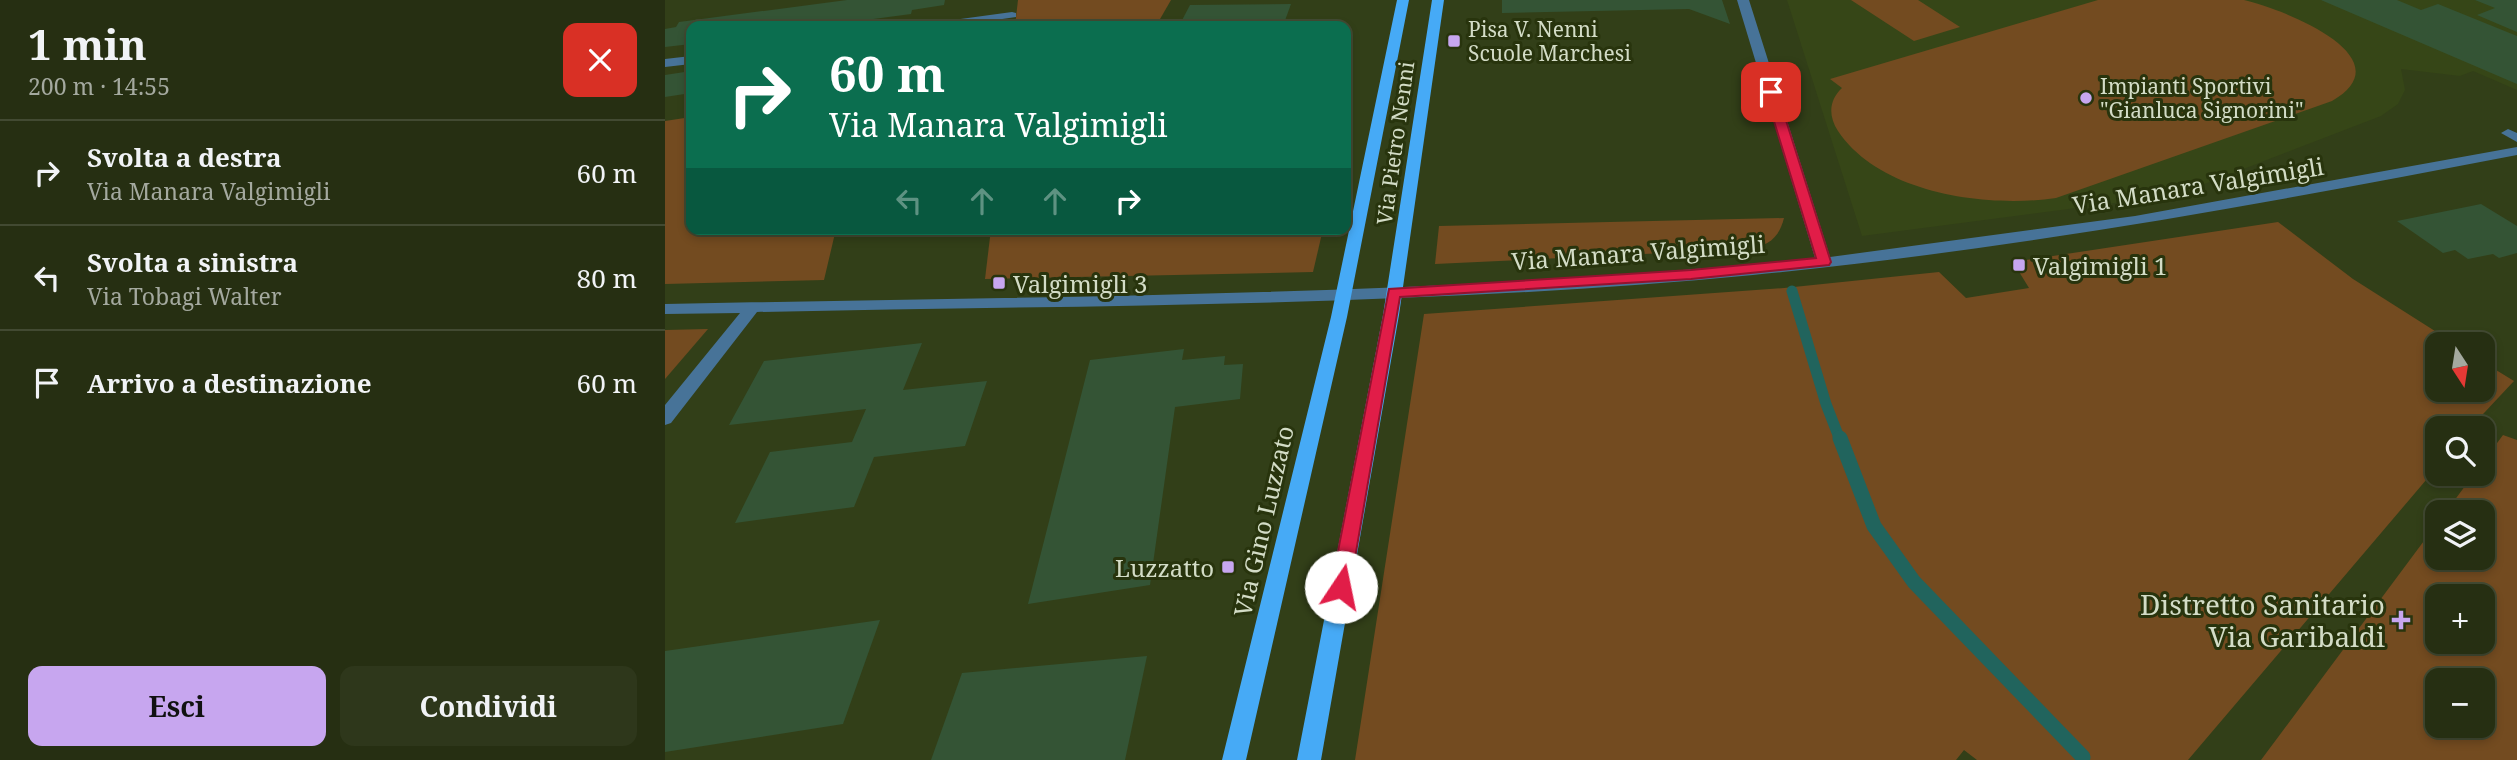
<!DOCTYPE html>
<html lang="it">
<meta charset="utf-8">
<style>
:root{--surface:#262f12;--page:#2e371b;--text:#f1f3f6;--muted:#a4a99f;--line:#424a32;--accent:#c7a6ef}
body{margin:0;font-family:"Noto Serif",serif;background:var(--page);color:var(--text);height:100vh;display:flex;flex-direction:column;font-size:26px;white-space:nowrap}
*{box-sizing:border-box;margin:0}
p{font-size:23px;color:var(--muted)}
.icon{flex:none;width:38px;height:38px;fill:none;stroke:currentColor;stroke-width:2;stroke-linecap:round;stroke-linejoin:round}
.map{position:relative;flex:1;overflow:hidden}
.panel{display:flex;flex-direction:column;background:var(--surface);width:665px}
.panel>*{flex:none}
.banner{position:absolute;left:21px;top:21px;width:665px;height:214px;border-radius:14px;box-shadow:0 4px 10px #0003,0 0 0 2px var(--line);background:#0b6e4f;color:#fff;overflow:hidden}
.needle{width:46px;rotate:168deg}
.fabs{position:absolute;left:1760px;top:332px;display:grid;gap:14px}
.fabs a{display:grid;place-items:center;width:70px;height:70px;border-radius:14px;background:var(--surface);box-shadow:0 4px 10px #0003,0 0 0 2px var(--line);font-size:35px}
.pin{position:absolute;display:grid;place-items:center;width:60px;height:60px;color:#fff;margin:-30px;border-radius:14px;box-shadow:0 4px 10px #0006}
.me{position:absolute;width:77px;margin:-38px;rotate:11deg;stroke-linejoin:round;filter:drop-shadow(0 0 5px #0008)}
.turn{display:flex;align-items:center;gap:24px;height:147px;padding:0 28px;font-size:32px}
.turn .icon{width:91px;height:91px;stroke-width:2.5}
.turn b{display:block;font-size:49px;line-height:60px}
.lanes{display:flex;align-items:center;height:66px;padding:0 28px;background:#0003;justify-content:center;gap:35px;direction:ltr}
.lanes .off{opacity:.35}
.round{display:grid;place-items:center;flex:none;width:74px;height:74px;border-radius:14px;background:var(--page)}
.overview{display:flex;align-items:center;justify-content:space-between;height:119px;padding:0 28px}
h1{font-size:42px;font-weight:700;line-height:52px}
.cta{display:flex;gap:14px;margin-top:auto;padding:14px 28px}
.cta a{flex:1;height:80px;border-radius:14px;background:var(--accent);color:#111;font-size:28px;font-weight:700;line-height:80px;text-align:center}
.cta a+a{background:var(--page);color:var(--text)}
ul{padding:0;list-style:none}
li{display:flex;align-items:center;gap:21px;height:105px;padding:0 28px;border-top:2px solid var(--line)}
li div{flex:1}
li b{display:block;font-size:26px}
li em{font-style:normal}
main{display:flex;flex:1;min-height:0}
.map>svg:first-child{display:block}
.built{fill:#364617}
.green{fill:#734b20;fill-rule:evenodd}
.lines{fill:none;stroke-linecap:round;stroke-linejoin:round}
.stream-far1{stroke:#21645d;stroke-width:11}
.stream{stroke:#21645d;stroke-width:15}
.building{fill:#345435}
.minor{fill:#477398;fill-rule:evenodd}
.major{fill:#46aaf6;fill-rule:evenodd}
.route{fill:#e11d48;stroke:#92132f;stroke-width:2}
.poi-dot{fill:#c7a6ef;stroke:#28340d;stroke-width:2.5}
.labels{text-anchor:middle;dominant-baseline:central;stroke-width:6;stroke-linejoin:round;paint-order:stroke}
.far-poi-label{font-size:21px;fill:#d3dcc6;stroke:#28340d;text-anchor:start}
.far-street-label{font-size:21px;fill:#d3dcc6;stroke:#28340d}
.street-label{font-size:24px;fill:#d3dcc6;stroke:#28340d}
.poi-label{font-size:24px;fill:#d3dcc6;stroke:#28340d;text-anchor:start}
.near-poi-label{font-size:28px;fill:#d3dcc6;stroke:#28340d;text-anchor:end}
</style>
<main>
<section class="panel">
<div class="overview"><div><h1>1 min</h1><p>200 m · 14:55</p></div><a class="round" style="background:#d93025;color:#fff"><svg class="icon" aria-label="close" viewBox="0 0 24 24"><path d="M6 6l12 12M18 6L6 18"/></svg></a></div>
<ul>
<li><svg class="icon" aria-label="right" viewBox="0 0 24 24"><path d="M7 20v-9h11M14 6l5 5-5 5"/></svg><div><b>Svolta a destra</b><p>Via Manara Valgimigli</p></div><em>60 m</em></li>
<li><svg class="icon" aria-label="left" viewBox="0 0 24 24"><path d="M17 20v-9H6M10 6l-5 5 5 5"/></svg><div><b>Svolta a sinistra</b><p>Via Tobagi Walter</p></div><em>80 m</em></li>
<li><svg class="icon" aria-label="arrive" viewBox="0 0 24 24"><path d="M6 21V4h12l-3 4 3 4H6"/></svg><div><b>Arrivo a destinazione</b></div><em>60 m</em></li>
</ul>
<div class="cta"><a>Esci</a><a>Condividi</a></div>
</section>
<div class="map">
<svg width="1852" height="760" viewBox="0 0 1852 760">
<rect width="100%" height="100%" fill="#323f18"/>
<polygon class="built" points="1122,0 1852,0 1852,90 1808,71 1795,76 1736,69 1740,90 1733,104 1716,116 1511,195 1197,236"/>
<g class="green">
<polygon points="353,0 506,0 491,26 350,26"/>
<polygon points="1186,0 1253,0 1295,27 1249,41"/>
<path d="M1433,0H1579C1615,8 1743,57 1667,101L1391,198C1322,208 1215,194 1173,131C1163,116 1164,100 1177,88L1165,79Z"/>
<polygon points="26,117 26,229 171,229 159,280 0,284 0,121"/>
<path d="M1119,218C1114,238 1103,246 1083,249L770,264L774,226Z"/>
<polygon points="1613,222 1688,279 1792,345 1773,345 1773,390 1818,390 1818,362 1849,381 1804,429 1773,429 1773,466 1523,760 1312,760 1299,750 1291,760 690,760 759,314 1119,288 1274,272 1301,298 1364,288 1348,262"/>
<polygon points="326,229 658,229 648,272 320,279"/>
<polygon points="43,329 0,379 0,330"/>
<path d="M1838,435L1852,440V760H1596L1773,522V558H1818V513H1780L1809,474H1818V462ZM1773,597H1818V642H1773ZM1773,681H1818V726H1773Z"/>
</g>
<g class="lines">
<polyline class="stream-far1" points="1127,291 1161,404 1175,440"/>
<polyline class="stream" points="1175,438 1209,526 1249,582 1418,757"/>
</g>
<g class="building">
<polygon points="182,0 280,0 279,5 247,10 246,14 156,26 26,26 26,44 0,47 0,29 11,27 14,22"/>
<polygon points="837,0 1057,0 1065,24 1024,9 837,13"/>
<polygon points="1656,0 1732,0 1756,10 1773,4 1852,36 1852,84"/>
<polygon points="1810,0 1852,0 1852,32 1812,15 1830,8"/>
<polygon points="626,4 618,26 514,26 525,5"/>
<polygon points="26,71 26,93 0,97 0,75"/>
<polygon points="1816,204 1852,226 1852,253 1834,258 1828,254 1803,259 1790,250 1778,253 1732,221"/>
<polygon points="257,343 238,390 322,381 300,446 209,457 189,507 70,523 105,452 187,442 201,409 64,425 99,361"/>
<polygon points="519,349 517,360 560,356 559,365 578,364 575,399 510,407 485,585 363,604 425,360"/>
<polygon points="215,620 178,724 0,752 0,651"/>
<polygon points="482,656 460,760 266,760 297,673"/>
</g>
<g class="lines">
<g class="minor">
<path d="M1072,0H1084L1165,257L1470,216L1852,147V155C1599,204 1345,250 1088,275C757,307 424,305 92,312L6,423L0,425V405L75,313L0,314V304C384,296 768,297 1150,258Z"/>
<polygon points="347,12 351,13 351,17 289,26 260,26 266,23"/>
<polygon points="26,56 26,64 0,67 0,59"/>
<polygon points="1843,129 1852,133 1852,142 1836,133"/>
</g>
<g class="major">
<polygon points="732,0 744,0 682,317 581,760 557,760 666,317"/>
<polygon points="767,0 779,0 734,315 656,760 632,760 718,315"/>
</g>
</g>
<polygon class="route" points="1106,88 1112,92 1166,262 1164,265 1026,279 735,297 685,587 682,593 676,595 669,593 666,587 724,289 1026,270 1151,258 1100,92"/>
<g class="poi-dot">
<rect x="782" y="34" width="14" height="14" rx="3.5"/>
<circle cx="1421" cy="98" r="7"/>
<rect x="1347" y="258" width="14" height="14" rx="3.5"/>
<rect x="327" y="276" width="14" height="14" rx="3.5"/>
<rect x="556" y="560" width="14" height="14" rx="3.5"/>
<path d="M1732.5 609.5h7v7h7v7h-7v7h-7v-7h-7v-7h7z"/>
</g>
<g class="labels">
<g class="far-poi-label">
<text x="803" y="29">Pisa V. Nenni<tspan x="803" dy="24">Scuole Marchesi</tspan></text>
<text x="1435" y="86">Impianti Sportivi<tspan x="1435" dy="24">"Gianluca Signorini"</tspan></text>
</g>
<g class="far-street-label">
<text transform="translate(730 143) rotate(-82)">Via Pietro Nenni</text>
</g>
<g class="street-label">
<text transform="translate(1533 185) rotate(-9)">Via Manara Valgimigli</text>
<text transform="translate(973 252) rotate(-4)">Via Manara Valgimigli</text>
<text transform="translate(598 521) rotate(-77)">Via Gino Luzzato</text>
</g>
<g class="poi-label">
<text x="1368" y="265">Valgimigli 1</text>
<text x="348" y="283">Valgimigli 3</text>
<text x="549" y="567" text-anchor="end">Luzzatto</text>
</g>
<g class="near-poi-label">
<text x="1720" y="604">Distretto Sanitario<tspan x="1720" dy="32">Via Garibaldi</tspan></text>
</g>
</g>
</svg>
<div class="fabs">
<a><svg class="needle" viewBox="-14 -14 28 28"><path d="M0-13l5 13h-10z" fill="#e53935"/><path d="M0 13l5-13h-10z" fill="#a4a99f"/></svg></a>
<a><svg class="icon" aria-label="search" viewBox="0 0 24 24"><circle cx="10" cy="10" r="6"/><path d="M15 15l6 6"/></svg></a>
<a><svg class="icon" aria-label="layers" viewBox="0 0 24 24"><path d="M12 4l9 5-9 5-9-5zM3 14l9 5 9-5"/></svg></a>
<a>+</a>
<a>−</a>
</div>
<div class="pin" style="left:1106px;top:92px;background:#d93025"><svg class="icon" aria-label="arrive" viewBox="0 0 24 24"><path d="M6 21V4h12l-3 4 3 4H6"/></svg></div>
<svg class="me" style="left:676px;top:587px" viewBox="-20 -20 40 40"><circle r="19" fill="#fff"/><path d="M0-13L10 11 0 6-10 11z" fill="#e11d48"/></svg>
<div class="banner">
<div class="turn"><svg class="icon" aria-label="right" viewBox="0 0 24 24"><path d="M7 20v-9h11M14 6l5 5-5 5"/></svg><div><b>60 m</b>Via Manara Valgimigli</div></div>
<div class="lanes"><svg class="icon off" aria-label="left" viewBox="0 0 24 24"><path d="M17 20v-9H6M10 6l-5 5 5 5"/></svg><svg class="icon off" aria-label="ahead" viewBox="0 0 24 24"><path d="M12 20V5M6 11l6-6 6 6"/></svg><svg class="icon off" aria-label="ahead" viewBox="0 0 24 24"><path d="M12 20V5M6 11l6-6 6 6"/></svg><svg class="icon" aria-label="right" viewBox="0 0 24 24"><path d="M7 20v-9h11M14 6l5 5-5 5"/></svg></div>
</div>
</div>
</main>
